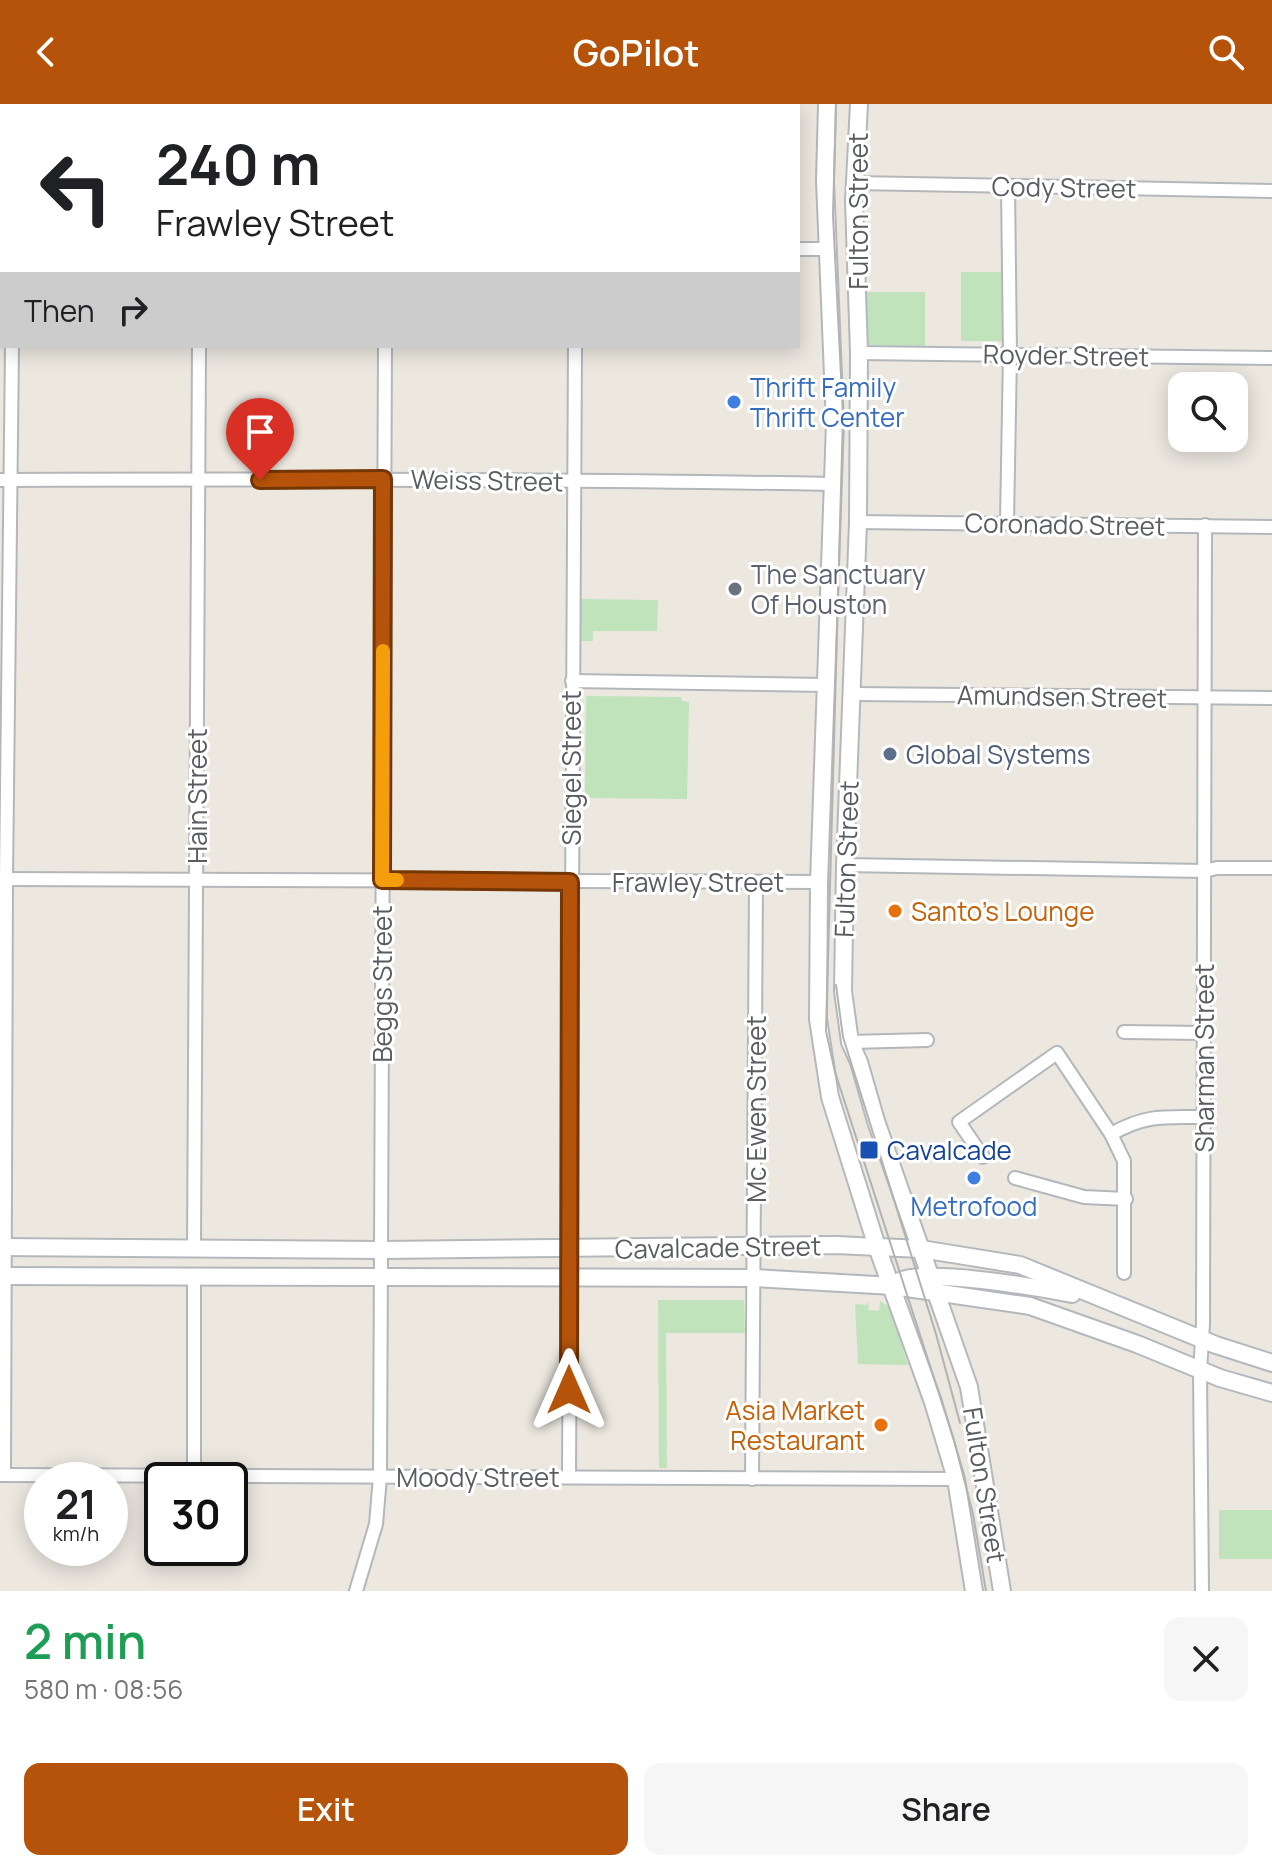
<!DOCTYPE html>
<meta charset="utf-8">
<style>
:root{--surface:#fff;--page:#f6f6f6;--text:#202124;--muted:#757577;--accent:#b45309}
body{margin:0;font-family:Manrope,sans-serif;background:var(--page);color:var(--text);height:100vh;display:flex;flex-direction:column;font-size:30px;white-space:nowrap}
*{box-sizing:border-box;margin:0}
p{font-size:26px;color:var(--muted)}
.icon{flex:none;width:44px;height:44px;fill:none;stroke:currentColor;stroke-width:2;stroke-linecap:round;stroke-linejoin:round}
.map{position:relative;height:1487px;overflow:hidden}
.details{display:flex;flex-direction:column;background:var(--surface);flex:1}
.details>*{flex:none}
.hud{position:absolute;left:0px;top:0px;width:800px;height:244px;box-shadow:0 4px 20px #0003;background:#fff;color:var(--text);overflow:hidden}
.controls{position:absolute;left:1168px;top:268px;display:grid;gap:16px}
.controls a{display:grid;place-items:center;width:80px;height:80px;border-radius:16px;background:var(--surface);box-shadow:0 4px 20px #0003;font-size:40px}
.speed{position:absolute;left:24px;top:1358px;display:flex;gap:16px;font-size:40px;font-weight:700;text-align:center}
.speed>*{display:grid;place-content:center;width:104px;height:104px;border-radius:50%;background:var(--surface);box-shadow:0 4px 20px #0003;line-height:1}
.speed small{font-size:20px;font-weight:400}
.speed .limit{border:4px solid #111;border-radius:12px;background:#fff;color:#111}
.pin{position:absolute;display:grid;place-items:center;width:68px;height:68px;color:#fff;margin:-82px -34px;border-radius:50% 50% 50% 0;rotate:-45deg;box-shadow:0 0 8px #0007}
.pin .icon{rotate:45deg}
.me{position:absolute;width:88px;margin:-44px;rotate:0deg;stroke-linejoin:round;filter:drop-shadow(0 0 6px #0008)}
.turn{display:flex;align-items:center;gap:28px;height:168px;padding:0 24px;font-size:36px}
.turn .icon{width:104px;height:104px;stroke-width:2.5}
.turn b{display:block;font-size:56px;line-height:68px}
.then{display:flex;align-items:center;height:76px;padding:0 24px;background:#0003;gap:16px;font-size:30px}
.round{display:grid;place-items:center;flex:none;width:84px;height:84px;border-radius:16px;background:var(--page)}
.summary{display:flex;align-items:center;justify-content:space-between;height:136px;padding:0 24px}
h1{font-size:48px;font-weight:600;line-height:60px;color:#1e9e55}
.primary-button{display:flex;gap:16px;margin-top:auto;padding:16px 24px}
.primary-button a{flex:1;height:92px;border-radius:16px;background:var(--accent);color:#fff;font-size:32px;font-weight:600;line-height:92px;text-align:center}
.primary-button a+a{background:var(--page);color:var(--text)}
header{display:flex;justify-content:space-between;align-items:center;height:104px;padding:0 24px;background:var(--accent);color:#fff;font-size:36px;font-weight:600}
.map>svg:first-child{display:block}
.green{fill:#c0e3bc}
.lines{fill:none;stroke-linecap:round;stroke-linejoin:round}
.street-casing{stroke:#b3b7bb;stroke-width:16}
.secondary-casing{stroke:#b4b8bd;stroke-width:20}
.street{stroke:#fff;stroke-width:12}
.secondary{stroke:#fff;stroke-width:16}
.tram{stroke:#b1b2b2;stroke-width:2}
.route-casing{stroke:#753606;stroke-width:20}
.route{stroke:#b45309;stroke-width:14}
.slow{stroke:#f59e0b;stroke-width:14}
.shop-dot{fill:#3f7fe0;stroke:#fff;stroke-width:3}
.worship-dot{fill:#6b7280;stroke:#fff;stroke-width:3}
.service-dot{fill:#5c6f8a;stroke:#fff;stroke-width:3}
.food-dot{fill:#e8710a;stroke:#fff;stroke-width:3}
.transit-dot{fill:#1a4fb4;stroke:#fff;stroke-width:3}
.labels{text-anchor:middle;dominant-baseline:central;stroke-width:6;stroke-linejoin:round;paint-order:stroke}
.street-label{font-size:26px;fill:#595d61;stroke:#fff}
.shop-label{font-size:26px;fill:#366cbe;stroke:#fff;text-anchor:start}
.worship-label{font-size:26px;fill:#5b616d;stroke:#fff;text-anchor:start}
.service-label{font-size:26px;fill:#4e5e75;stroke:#fff;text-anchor:start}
.food-label{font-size:26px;fill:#c56008;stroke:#fff;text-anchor:start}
.transit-label{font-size:26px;fill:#164399;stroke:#fff;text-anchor:start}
</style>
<header><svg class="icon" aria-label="back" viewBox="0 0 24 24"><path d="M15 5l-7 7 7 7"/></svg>GoPilot<svg class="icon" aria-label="search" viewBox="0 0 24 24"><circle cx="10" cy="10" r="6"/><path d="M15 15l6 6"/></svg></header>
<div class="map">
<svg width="1272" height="1487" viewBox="0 0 1272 1487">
<rect width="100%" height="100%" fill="#ece8e0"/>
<g class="green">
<rect x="961" y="168" width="43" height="69"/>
<polygon points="864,188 925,188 925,243 870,241 864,236"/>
<polygon points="580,495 658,496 657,527 593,527 593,537 580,537"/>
<polygon points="586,592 681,593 682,597 689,598 687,695 585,694"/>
<polygon points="658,1196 744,1196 745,1229 666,1229 667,1364 659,1364"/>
<polygon points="880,1197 890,1204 908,1261 858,1260 855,1200 866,1201 869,1198 868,1206 879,1207"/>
<rect x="1219" y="1406" width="53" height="49"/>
</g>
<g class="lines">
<defs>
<g id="street">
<polyline points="201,0 201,2"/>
<polyline points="15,2 15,0"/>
<polyline points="388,2 388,0"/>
<polyline points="578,2 578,0"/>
<polyline points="856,79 1272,87"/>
<polyline points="798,145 827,145"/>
<polyline points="859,249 1272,254"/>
<path d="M0,376C277,375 554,375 831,380"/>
<polyline points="858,418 1272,423"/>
<polyline points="1007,418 1010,250 1008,82"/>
<polyline points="572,577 827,581"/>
<polyline points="852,590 1272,594"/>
<polyline points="845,761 1204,767 1217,764 1272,764"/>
<polyline points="0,775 819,778"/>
<polyline points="1124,928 1204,929"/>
<polyline points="850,938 927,936"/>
<path d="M1111,1030C1147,1010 1164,1013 1204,1013"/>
<polyline points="983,1053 959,1018 1057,949 1111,1030 1124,1057 1124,1169"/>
<polyline points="1015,1074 1084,1093 1126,1095"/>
<polyline points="194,1143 199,242"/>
<polyline points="0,1371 956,1375"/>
<polyline points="4,1371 6,775 12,242"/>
<polyline points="194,1373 194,1174"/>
<polyline points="569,1373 575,242"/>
<polyline points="752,1375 756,779"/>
<polyline points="356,1487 376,1420 380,1373 385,242"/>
<polyline points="1202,1487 1200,1267 1203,1220 1205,421"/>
</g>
<g id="secondary">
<polyline points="827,0 825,77 835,319 819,778 818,915 830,993 877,1143 933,1298 956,1375 974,1487"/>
<polyline points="859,0 854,97 859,249 858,418 845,761 843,887 850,938 859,958 876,1017 969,1283 1002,1487"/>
<polyline points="0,1143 382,1146 836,1141 921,1145 1020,1161 1216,1241 1272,1259"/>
<polyline points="0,1172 755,1174 893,1182 1030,1202 1137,1240 1220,1274 1272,1289"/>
<path d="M898,1178C921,1163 1041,1184 1072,1190"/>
</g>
</defs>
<use href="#street" class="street-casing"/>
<use href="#secondary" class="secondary-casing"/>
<use href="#street" class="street"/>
<use href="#secondary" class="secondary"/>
<g class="tram">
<polyline points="836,0 833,111 843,312 826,927 835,968 954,1336 973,1410 986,1487"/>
<polyline points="836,881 843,933 936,1230 960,1319"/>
</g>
</g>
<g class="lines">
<defs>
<polyline id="route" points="260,376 383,375 382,776 570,778 569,1286"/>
</defs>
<use href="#route" class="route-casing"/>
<use href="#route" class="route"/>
<polyline class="slow" points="383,547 382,776 397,776"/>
</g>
<g class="shop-dot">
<circle cx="734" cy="298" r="8"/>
<circle cx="974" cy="1074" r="8"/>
</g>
<circle class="worship-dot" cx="735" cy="485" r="8"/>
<circle class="service-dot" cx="890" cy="650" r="8"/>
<g class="food-dot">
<circle cx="895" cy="807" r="8"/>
<circle cx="881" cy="1321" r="8"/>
</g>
<rect class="transit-dot" x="859" y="1036" width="20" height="20" rx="4"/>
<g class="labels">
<g class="street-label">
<text transform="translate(1064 83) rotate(1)">Cody Street</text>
<text transform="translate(858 107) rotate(-90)">Fulton Street</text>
<text transform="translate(1066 251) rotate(1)">Royder Street</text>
<text transform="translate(487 376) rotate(1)">Weiss Street</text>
<text transform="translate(1065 420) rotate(1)">Coronado Street</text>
<text transform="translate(1062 592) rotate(1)">Amundsen Street</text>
<text transform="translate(571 664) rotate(-90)">Siegel Street</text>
<text transform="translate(197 692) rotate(-90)">Hain Street</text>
<text transform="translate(846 755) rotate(-88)">Fulton Street</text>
<text x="698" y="778">Frawley Street</text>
<text transform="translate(382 880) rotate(-90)">Beggs Street</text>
<text transform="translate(1204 954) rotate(-90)">Sharman Street</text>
<text transform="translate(756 1005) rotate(-90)">Mc Ewen Street</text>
<text transform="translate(718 1143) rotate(-1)">Cavalcade Street</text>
<text x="478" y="1373">Moody Street</text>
<text transform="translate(985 1381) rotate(81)">Fulton Street</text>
</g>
<g class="shop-label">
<text x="750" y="283">Thrift Family<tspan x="750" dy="30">Thrift Center</tspan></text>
<text x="974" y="1102" text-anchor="middle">Metrofood</text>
</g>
<g class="worship-label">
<text x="751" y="470">The Sanctuary<tspan x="751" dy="30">Of Houston</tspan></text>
</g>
<g class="service-label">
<text x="906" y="650">Global Systems</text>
</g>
<g class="food-label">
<text x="911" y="807">Santo's Lounge</text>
<text x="865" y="1306" text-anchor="end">Asia Market<tspan x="865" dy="30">Restaurant</tspan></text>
</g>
<g class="transit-label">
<text x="887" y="1046">Cavalcade</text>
</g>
</g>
</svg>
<div class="controls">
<a><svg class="icon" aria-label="search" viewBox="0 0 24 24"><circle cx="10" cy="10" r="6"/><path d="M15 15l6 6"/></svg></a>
</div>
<div class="speed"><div>21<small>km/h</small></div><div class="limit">30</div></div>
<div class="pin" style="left:260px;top:376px;background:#d93025"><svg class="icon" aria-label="arrive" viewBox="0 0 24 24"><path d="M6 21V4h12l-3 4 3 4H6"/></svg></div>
<svg class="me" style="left:569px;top:1286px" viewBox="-20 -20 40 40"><path d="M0-17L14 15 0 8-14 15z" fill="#b45309" stroke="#fff" stroke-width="4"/></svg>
<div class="hud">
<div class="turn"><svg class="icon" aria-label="left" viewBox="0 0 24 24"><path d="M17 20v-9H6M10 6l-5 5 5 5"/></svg><div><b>240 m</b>Frawley Street</div></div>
<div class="then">Then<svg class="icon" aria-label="right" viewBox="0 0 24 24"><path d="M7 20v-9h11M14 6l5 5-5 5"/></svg></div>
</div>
</div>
<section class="details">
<div class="summary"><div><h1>2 min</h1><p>580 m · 08:56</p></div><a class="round"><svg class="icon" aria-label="close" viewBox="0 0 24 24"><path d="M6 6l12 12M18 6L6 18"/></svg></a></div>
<div class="primary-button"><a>Exit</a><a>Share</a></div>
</section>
